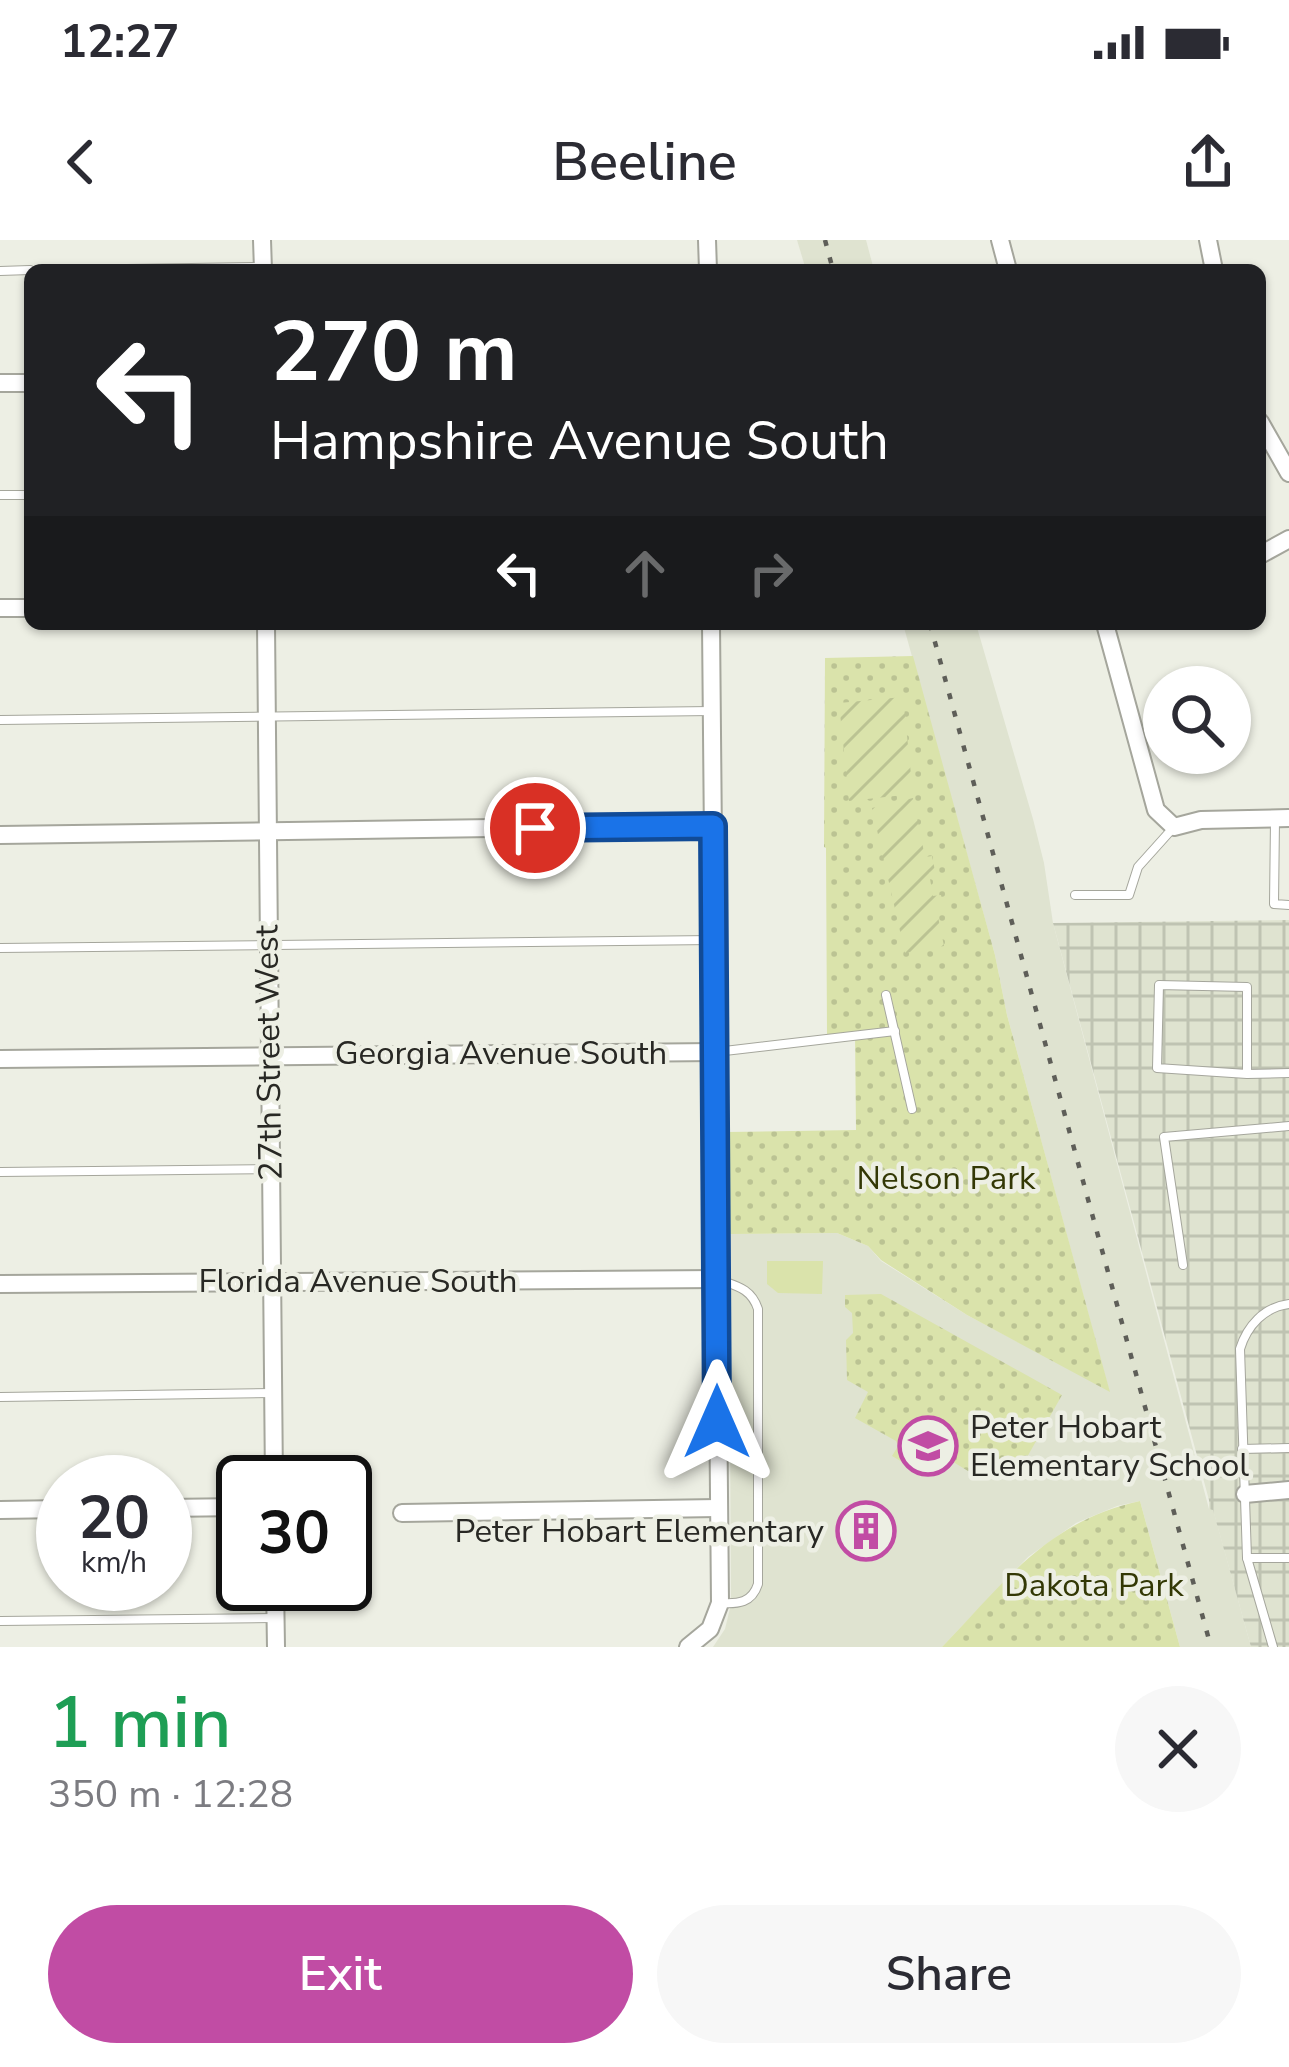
<!DOCTYPE html>
<meta charset="utf-8">
<style>
:root{--surface:#fff;--page:#f7f7f7;--text:#2b2b33;--muted:#7c7c81;--accent:#c14ca4}
body{margin:0;font-family:"Nunito Sans",sans-serif;background:var(--page);color:var(--text);height:100vh;display:flex;flex-direction:column;font-size:45px;white-space:nowrap}
*{box-sizing:border-box;margin:0}
p{font-size:39px;color:var(--muted)}
.icon{flex:none;width:66px;height:66px;fill:none;stroke:currentColor;stroke-width:2;stroke-linecap:round;stroke-linejoin:round}
.map{position:relative;height:1407px;overflow:hidden}
.sheet{display:flex;flex-direction:column;background:var(--surface);flex:1}
.sheet>*{flex:none}
.top-card{position:absolute;left:24px;top:24px;width:1242px;height:366px;border-radius:18px;box-shadow:0 3px 9px #0004;background:#202124;color:#fff;overflow:hidden}
.fabs{position:absolute;left:1143px;top:426px;display:grid;gap:24px}
.fabs a{display:grid;place-items:center;width:108px;height:108px;border-radius:50%;background:var(--surface);box-shadow:0 3px 9px #0004;font-size:60px}
.speed{position:absolute;left:36px;top:1215px;display:flex;gap:24px;font-size:60px;font-weight:700;text-align:center}
.speed>*{display:grid;place-content:center;width:156px;height:156px;border-radius:50%;background:var(--surface);box-shadow:0 3px 9px #0004;line-height:1}
.speed small{font-size:30px;font-weight:400}
.speed .limit{border:6px solid #111;border-radius:18px;background:#fff;color:#111}
.pin{position:absolute;display:grid;place-items:center;width:102px;height:102px;color:#fff;margin:-51px;border:6px solid #fff;border-radius:50%;box-shadow:0 3px 12px #0007}
.me{position:absolute;width:132px;margin:-66px;rotate:0deg;stroke-linejoin:round;filter:drop-shadow(0 0 9px #0008)}
.turn{display:flex;align-items:center;gap:42px;height:252px;padding:0 48px;font-size:54px}
.turn .icon{width:156px;height:156px;stroke-width:2.5}
.turn b{display:block;font-size:84px;line-height:102px}
.lanes{display:flex;align-items:center;height:114px;padding:0 48px;background:#0003;justify-content:center;gap:60px;direction:ltr}
.lanes .off{opacity:.35}
.round{display:grid;place-items:center;flex:none;width:126px;height:126px;border-radius:63px;background:var(--page)}
.head{display:flex;align-items:center;justify-content:space-between;height:204px;padding:0 48px}
h1{font-size:72px;font-weight:600;line-height:90px;color:#1e9e55}
.cta{display:flex;gap:24px;margin-top:auto;padding:24px 48px}
.cta a{flex:1;height:138px;border-radius:72px;background:var(--accent);color:#fff;font-size:48px;font-weight:600;line-height:138px;text-align:center}
.cta a+a{background:var(--page);color:var(--text)}
.status{display:flex;justify-content:space-between;align-items:center;height:84px;padding:0 60px;background:var(--surface);direction:ltr}
.status svg{height:33px;fill:currentColor}
header{display:flex;justify-content:space-between;align-items:center;height:156px;padding:0 48px;background:var(--surface);font-size:54px;font-weight:600}
.map>svg:first-child{display:block}
.built{fill:#dfe3d0}
.industrial{fill:url(#industrial-grid)}
.grass{fill:#dae3ab}
.park{fill:url(#park-dots)}
.garden{fill:url(#garden-furrows)}
.lines{fill:none;stroke-linecap:round;stroke-linejoin:round}
.lane-casing{stroke:#a5a69c;stroke-width:10}
.street-casing{stroke:#a5a69c;stroke-width:20}
.lane{stroke:#fff;stroke-width:8}
.street{stroke:#fff;stroke-width:16}
.rail{stroke:#5e5e58;stroke-width:4.5;stroke-dasharray:6 12;stroke-linecap:butt}
.route-casing{stroke:#114b97;stroke-width:30}
.route{stroke:#1a73e8;stroke-width:21}
.labels{text-anchor:middle;dominant-baseline:central;stroke-width:9;stroke-linejoin:round;paint-order:stroke}
.street-label{font-size:33px;fill:#282824;stroke:#edefe4}
.park-label{font-size:33px;fill:#333805;stroke:#edefe4}
.poi-label{font-size:33px;fill:#282824;stroke:#edefe4;text-anchor:start}
</style>
<div class="status"><b>12:27</b><svg viewBox="0 0 49 12"><path d="M0 12V9h3v3zM5 12V6h3v6zM10 12V3h3v9zM15 12V0h3v12zM26 1h20v11H26zM47 4h2v5h-2z"/></svg></div>
<header><svg class="icon" aria-label="back" viewBox="0 0 24 24"><path d="M15 5l-7 7 7 7"/></svg>Beeline<svg class="icon" aria-label="share" viewBox="0 0 24 24"><path d="M12 15V3M7 8l5-5 5 5M5 13v7h14v-7"/></svg></header>
<div class="map">
<svg width="1289" height="1407" viewBox="0 0 1289 1407">
<defs>
<pattern id="industrial-grid" width="8" height="8" patternUnits="userSpaceOnUse" patternTransform="scale(3)"><rect width="8" height="8" fill="#dfe3d0"/><path d="M0 4h8M4 0v8" fill="none" stroke="#bfc3b2"/></pattern>
<pattern id="park-dots" width="8" height="8" patternUnits="userSpaceOnUse" patternTransform="scale(3)"><rect width="8" height="8" fill="#dae3ab"/><path d="M2 2h.1M6 6h.1" fill="none" stroke="#bbc393" stroke-width="1.8" stroke-linecap="round"/></pattern>
<pattern id="garden-furrows" width="10" height="10" patternUnits="userSpaceOnUse" patternTransform="scale(3)"><rect width="10" height="10" fill="#dae3ab"/><path d="M-1 1l2-2M0 10L10 0M9 11l2-2" fill="none" stroke="#bbc393"/></pattern>
</defs>
<rect width="100%" height="100%" fill="#edefe4"/>
<g class="built">
<polygon points="797,0 866,0 874,30 806,30"/>
<polygon points="903,384 976,384 1033,579 1044,623 1053,683 1209,1269 1213,1269 1251,1407 1180,1407 1140,1261 1117,1266 1076,1283 1028,1317 942,1407 713,1407 725,1389 731,1364 729,994 837,993 868,1006 881,1021 967,1075 1109,1150 1007,775 995,715"/>
</g>
<polygon class="industrial" points="1289,680 1289,1407 1251,1407 1213,1270 1209,1269 1209,1260 1053,683"/>
<polygon class="grass" points="767,1021 823,1021 822,1054 778,1053 767,1044"/>
<g class="park">
<polygon points="913,416 995,715 1007,775 1110,1152 967,1075 881,1020 868,1006 837,993 729,994 727,892 856,890 855,792 827,795 826,608 824,607 825,418"/>
<polygon points="881,1054 1062,1155 1017,1235 992,1223 968,1231 932,1209 921,1209 920,1224 930,1229 926,1236 892,1216 898,1206 896,1201 855,1178 868,1152 847,1140 846,1100 853,1093 852,1073 845,1067 845,1055"/>
<path d="M1140,1261L1180,1407H942C1004,1343 1047,1281 1140,1261Z"/>
</g>
<g class="garden">
<polygon points="903,457 913,554 849,561 839,463"/>
<polygon points="913,558 925,617 932,616 935,631 929,633 933,656 941,655 944,671 937,672 944,706 905,713 872,568"/>
</g>
<g class="lines">
<defs>
<g id="lane">
<polyline points="62,30 261,27"/>
<polyline points="0,31 30,30"/>
<polyline points="0,255 30,255"/>
<polyline points="0,480 712,471"/>
<polyline points="1275,580 1274,664 1289,665"/>
<polyline points="1075,655 1129,655 1138,627 1173,588"/>
<polyline points="0,708 713,700"/>
<polyline points="886,755 912,869"/>
<polyline points="716,812 895,791"/>
<polyline points="1247,834 1247,747 1159,745 1157,828 1247,834 1289,833"/>
<polyline points="0,932 268,929"/>
<polyline points="1183,1025 1164,897 1289,886"/>
<path d="M717,1039C736,1046 751,1048 758,1069V1344C752,1363 738,1364 721,1363"/>
<polyline points="0,1157 272,1153"/>
<polyline points="1242,1209 1289,1208"/>
<polyline points="1247,1318 1289,1318"/>
<polyline points="0,1381 274,1378"/>
<path d="M1273,1407L1247,1318L1240,1109C1247,1086 1264,1067 1289,1064"/>
</g>
<g id="street">
<polyline points="262,0 263,30"/>
<polyline points="707,0 708,30"/>
<polyline points="1000,0 1008,30"/>
<polyline points="1208,0 1214,30"/>
<polyline points="0,143 30,143"/>
<polyline points="1260,182 1289,233"/>
<polyline points="1260,315 1289,299"/>
<polyline points="0,368 30,368"/>
<polyline points="266,384 274,1242"/>
<polyline points="1105,384 1156,570 1174,587 1201,580 1289,578"/>
<polyline points="0,595 713,585"/>
<polyline points="0,819 715,812"/>
<polyline points="0,1044 717,1039"/>
<polyline points="1245,1254 1289,1250"/>
<polyline points="165,1268 243,1267"/>
<polyline points="0,1270 63,1269"/>
<polyline points="402,1273 718,1268"/>
<polyline points="275,1344 276,1407"/>
<polyline points="688,1407 710,1389 720,1363 711,384"/>
</g>
</defs>
<use href="#lane" class="lane-casing"/>
<use href="#street" class="street-casing"/>
<use href="#lane" class="lane"/>
<use href="#street" class="street"/>
<g class="rail">
<polyline points="825,0 833,30"/>
<polyline points="930,384 1211,1407"/>
</g>
</g>
<g class="lines">
<defs>
<polyline id="route" points="535,588 713,586 717,1182"/>
</defs>
<use href="#route" class="route-casing"/>
<use href="#route" class="route"/>
</g>
<defs>
<symbol id="school-ring" viewBox="-11 -11 22 22"><circle r="9.5" fill="#edefe4" stroke="#c14ca4" stroke-width="1.5"/><path d="M0-5L7-2L0 1L-7-2ZM-4 1L0 2.5L4 1V4Q0 6-4 4Z" fill="#c14ca4"/></symbol>
<symbol id="building-ring" viewBox="-11 -11 22 22"><circle r="9.5" fill="#edefe4" stroke="#c14ca4" stroke-width="1.5"/><path d="M-4-6H4V6H1V3H-1V6H-4ZM-2.5-4.3h1.7v1.8h-1.7ZM.8-4.3h1.7v1.8H.8ZM-2.5-1h1.7V.8h-1.7ZM.8-1h1.7V.8H.8Z" fill="#c14ca4"/></symbol>
</defs>
<g fill-rule="evenodd">
<use href="#school-ring" x="895" y="1173" width="66" height="66"/>
<use href="#building-ring" x="833" y="1258" width="66" height="66"/>
</g>
<g class="labels">
<g class="street-label">
<text transform="translate(269 813) rotate(-91)">27th Street West</text>
<text x="501" y="813">Georgia Avenue South</text>
<text x="358" y="1041">Florida Avenue South</text>
</g>
<g class="park-label">
<text x="946" y="938">Nelson Park</text>
<text x="1094" y="1345">Dakota Park</text>
</g>
<g class="poi-label">
<text x="970" y="1187">Peter Hobart<tspan x="970" dy="38">Elementary School</tspan></text>
<text x="824" y="1291" text-anchor="end">Peter Hobart Elementary</text>
</g>
</g>
</svg>
<div class="fabs">
<a><svg class="icon" aria-label="search" viewBox="0 0 24 24"><circle cx="10" cy="10" r="6"/><path d="M15 15l6 6"/></svg></a>
</div>
<div class="speed"><div>20<small>km/h</small></div><div class="limit">30</div></div>
<div class="pin" style="left:535px;top:588px;background:#d93025"><svg class="icon" aria-label="arrive" viewBox="0 0 24 24"><path d="M6 21V4h12l-3 4 3 4H6"/></svg></div>
<svg class="me" style="left:717px;top:1182px" viewBox="-20 -20 40 40"><path d="M0-17L14 15 0 8-14 15z" fill="#1a73e8" stroke="#fff" stroke-width="4"/></svg>
<div class="top-card">
<div class="turn"><svg class="icon" aria-label="left" viewBox="0 0 24 24"><path d="M17 20v-9H6M10 6l-5 5 5 5"/></svg><div><b>270 m</b>Hampshire Avenue South</div></div>
<div class="lanes"><svg class="icon" aria-label="left" viewBox="0 0 24 24"><path d="M17 20v-9H6M10 6l-5 5 5 5"/></svg><svg class="icon off" aria-label="ahead" viewBox="0 0 24 24"><path d="M12 20V5M6 11l6-6 6 6"/></svg><svg class="icon off" aria-label="right" viewBox="0 0 24 24"><path d="M7 20v-9h11M14 6l5 5-5 5"/></svg></div>
</div>
</div>
<section class="sheet">
<div class="head"><div><h1>1 min</h1><p>350 m · 12:28</p></div><a class="round"><svg class="icon" aria-label="close" viewBox="0 0 24 24"><path d="M6 6l12 12M18 6L6 18"/></svg></a></div>
<div class="cta"><a>Exit</a><a>Share</a></div>
</section>
